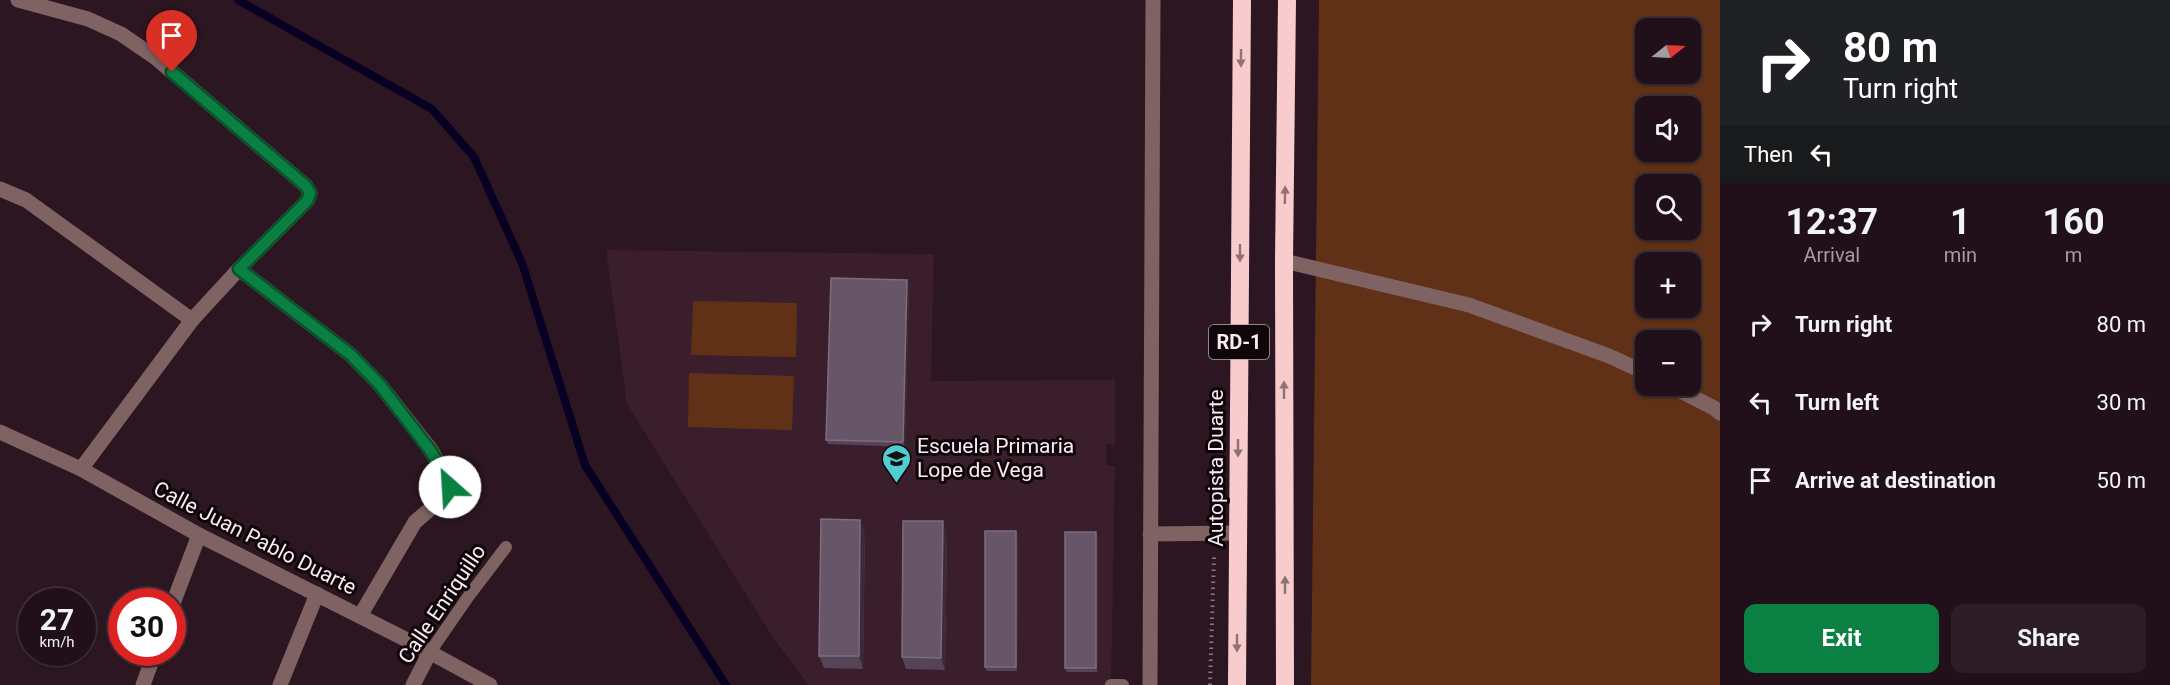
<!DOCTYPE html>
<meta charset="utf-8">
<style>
:root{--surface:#211019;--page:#2d1e26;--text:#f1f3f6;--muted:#a29da2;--line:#3e3038;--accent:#0b8043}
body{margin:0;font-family:Roboto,sans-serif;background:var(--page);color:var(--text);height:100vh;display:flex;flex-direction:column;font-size:22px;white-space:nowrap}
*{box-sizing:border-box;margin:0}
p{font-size:20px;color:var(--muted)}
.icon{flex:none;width:33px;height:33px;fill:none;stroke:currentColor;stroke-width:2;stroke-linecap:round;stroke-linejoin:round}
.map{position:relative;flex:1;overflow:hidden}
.sheet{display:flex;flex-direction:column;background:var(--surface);width:450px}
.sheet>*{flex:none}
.hud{background:#202124;color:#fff;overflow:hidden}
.needle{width:39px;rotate:72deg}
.controls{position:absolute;left:1635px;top:18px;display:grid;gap:12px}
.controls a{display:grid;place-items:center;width:66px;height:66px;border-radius:12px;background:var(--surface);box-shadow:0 2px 4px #0004,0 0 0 2px var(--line);font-size:30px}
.speed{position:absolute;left:18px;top:588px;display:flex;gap:12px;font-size:30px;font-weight:700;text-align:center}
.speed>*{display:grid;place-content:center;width:78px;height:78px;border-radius:50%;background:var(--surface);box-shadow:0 2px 4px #0004,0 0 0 2px var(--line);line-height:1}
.speed small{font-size:15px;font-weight:400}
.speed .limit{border:9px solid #d22;background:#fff;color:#111}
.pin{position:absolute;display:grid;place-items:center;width:51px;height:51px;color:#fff;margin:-62px -26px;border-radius:50% 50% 50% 0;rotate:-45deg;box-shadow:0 0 6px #0007}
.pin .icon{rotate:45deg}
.me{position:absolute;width:66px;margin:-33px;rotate:334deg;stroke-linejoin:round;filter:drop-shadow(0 0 4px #0008)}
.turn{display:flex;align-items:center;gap:21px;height:126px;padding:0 24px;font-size:27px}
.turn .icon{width:78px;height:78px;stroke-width:2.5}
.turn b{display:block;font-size:42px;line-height:51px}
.then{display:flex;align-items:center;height:57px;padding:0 24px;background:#0003;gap:12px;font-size:22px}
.eta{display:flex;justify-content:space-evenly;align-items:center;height:102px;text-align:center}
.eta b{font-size:36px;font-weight:700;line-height:42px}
.action{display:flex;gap:12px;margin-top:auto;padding:12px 24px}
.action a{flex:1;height:69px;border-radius:12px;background:var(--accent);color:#fff;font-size:24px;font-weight:700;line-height:69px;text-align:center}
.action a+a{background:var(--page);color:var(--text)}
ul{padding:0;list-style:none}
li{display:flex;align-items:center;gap:18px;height:78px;padding:0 24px}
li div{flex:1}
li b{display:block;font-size:22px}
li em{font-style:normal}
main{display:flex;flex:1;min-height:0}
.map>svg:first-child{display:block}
.built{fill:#3a1e2c}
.green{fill:#603116;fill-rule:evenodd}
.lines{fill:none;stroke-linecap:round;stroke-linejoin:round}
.stream{stroke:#080022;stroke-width:8}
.path{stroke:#8b7881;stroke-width:4;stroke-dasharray:1.5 4.5;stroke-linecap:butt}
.service{stroke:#7f6362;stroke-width:12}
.minor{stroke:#7f6362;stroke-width:15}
.motorway{stroke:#f8cccc;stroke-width:18}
.wall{fill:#544456}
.shaded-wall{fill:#3c2a3a}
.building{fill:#665667;stroke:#7d6d7c;stroke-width:1.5}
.oneway{fill:#8f7374}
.route-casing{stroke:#07532c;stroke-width:15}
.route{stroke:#0b8043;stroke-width:10}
.labels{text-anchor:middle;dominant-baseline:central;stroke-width:6;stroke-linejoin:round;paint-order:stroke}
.shield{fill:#0e0609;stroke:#b4a6ac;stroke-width:1.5}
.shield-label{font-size:20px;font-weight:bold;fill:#fbebf2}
.poi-label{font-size:21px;fill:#fbebf2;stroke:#0e0609;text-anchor:start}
.street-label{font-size:21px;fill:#fbebf2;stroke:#0e0609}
</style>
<main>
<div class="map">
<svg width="1720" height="685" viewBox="0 0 1720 685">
<rect width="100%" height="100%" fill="#2c1621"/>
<polygon class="built" points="606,250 934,254 931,381 1115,380 1115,444 1107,444 1106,455 1107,465 1115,466 1111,685 809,685 774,639 627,404"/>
<g class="green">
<path d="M1319,0H1720V685H1311ZM1646,28H1690V74H1646ZM1646,106H1690V152H1646ZM1646,184H1690V230H1646ZM1646,262H1690V308H1646ZM1646,340H1690V386H1646Z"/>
<polygon points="693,301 797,303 796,357 691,355"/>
<polygon points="689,373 794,376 792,430 688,427"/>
</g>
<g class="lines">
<polyline class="stream" points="238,0 432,109 474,157 522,263 585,465 726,685"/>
<polyline class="path" points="1210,685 1214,557"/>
<g class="service">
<polyline points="430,652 468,597 506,547"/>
<polyline points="1111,685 1123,685"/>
</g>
<g class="minor">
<polyline points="18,0 88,19 121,34 156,58 306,186 310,193 307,201 239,269 192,320 81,469"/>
<polyline points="0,189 26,200 192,320"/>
<polyline points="1284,261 1469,305 1609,356 1646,373"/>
<polyline points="239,269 351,355 380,385 431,450 445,474 450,487 445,496 415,522 360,616"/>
<polyline points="1671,386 1714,408 1720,413"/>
<polyline points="0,432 81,469 199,535 411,642 490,685"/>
<polyline points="1150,534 1238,533"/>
<polyline points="172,606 199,535"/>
<polyline points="143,685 155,652"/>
<polyline points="280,685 317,594"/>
<polyline points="413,685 430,652"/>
<polyline points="1150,685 1153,0"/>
</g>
<g class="motorway">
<polyline points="1237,685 1242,0"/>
<polyline points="1285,685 1284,261 1287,0"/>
</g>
</g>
<g class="wall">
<polygon points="907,280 909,285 905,447 828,444 826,440"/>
<polygon points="865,532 863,669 824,668 819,656"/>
<polygon points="947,534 945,670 906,669 902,657"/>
<polygon points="1018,535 1017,671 987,671 985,667"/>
<polygon points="1098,536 1098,672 1067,672 1065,668"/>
</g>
<g class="shaded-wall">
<polygon points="907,280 909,285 905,447 903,442"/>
<polygon points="860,520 865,532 863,669 859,656"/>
<polygon points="943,521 947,534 945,670 941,658"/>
<polygon points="1016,531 1018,535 1017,671 1016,667"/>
<polygon points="1096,532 1098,536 1098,672 1096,668"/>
</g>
<g class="building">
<polygon points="831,278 907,280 903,442 826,440"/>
<polygon points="821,519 860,520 859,656 819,656"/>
<polygon points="903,521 943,521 941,658 902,657"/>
<rect x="985" y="531" width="31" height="136"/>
<rect x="1065" y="532" width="31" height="136"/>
</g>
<defs><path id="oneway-solid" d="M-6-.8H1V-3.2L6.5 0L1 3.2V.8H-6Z" transform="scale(1.5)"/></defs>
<g class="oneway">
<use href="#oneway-solid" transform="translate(1241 58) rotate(90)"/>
<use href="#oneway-solid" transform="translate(1285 195) rotate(-89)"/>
<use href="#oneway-solid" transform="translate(1240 253) rotate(90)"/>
<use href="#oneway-solid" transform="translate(1284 390) rotate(-90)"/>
<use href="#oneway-solid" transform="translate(1238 448) rotate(90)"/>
<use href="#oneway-solid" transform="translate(1285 585) rotate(-90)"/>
<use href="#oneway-solid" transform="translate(1237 643) rotate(90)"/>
</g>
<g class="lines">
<defs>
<polyline id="route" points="172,72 306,186 310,193 307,201 239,269 351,355 380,385 430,450 445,474 450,487"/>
</defs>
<use href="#route" class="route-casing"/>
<use href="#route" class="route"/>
</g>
<defs>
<symbol id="school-pin" viewBox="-11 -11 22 30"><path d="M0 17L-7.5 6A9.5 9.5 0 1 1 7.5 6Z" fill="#51ccd3" stroke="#0e0609"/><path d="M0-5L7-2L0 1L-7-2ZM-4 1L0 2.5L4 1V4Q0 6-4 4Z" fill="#111"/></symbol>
</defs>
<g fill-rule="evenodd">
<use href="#school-pin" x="880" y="442" width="33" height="45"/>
</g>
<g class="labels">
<rect class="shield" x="1209" y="325" width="60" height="34" rx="4.5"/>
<g class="shield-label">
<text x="1239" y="342">RD-1</text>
</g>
<g class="poi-label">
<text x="917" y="446">Escuela Primaria<tspan x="917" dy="24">Lope de Vega</tspan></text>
</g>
<g class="street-label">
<text transform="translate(1216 468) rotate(-90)">Autopista Duarte</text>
<text transform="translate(255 538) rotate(27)">Calle Juan Pablo Duarte</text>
<text transform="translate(442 604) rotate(-56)">Calle Enriquillo</text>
</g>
</g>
</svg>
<div class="controls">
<a><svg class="needle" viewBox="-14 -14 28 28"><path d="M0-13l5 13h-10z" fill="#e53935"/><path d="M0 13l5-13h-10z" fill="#a29da2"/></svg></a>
<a><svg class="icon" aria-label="sound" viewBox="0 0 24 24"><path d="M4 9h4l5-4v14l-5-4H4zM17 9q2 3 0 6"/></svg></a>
<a><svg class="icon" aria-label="search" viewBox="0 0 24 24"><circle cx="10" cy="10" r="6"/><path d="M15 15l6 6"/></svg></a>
<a>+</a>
<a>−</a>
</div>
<div class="speed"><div>27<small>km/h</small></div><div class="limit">30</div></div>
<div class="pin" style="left:172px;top:72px;background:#d93025"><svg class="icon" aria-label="arrive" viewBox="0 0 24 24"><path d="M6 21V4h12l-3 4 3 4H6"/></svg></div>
<svg class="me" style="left:450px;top:487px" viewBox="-20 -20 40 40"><circle r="19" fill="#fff"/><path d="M0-13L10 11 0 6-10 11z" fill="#0b8043"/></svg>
</div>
<section class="sheet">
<div class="hud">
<div class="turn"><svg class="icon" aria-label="right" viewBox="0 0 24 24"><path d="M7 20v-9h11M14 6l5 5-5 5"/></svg><div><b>80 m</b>Turn right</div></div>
<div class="then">Then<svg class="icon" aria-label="left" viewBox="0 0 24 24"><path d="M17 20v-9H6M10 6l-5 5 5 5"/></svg></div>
</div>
<div class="eta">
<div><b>12:37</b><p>Arrival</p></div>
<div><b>1</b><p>min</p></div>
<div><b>160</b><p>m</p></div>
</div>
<ul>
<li><svg class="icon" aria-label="right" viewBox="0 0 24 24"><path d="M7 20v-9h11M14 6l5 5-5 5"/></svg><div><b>Turn right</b></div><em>80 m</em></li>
<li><svg class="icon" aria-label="left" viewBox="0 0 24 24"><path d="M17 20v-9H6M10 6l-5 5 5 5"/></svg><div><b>Turn left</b></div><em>30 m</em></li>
<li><svg class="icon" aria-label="arrive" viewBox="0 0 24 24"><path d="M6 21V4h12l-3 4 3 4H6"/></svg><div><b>Arrive at destination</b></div><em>50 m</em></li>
</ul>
<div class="action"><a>Exit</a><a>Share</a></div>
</section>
</main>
